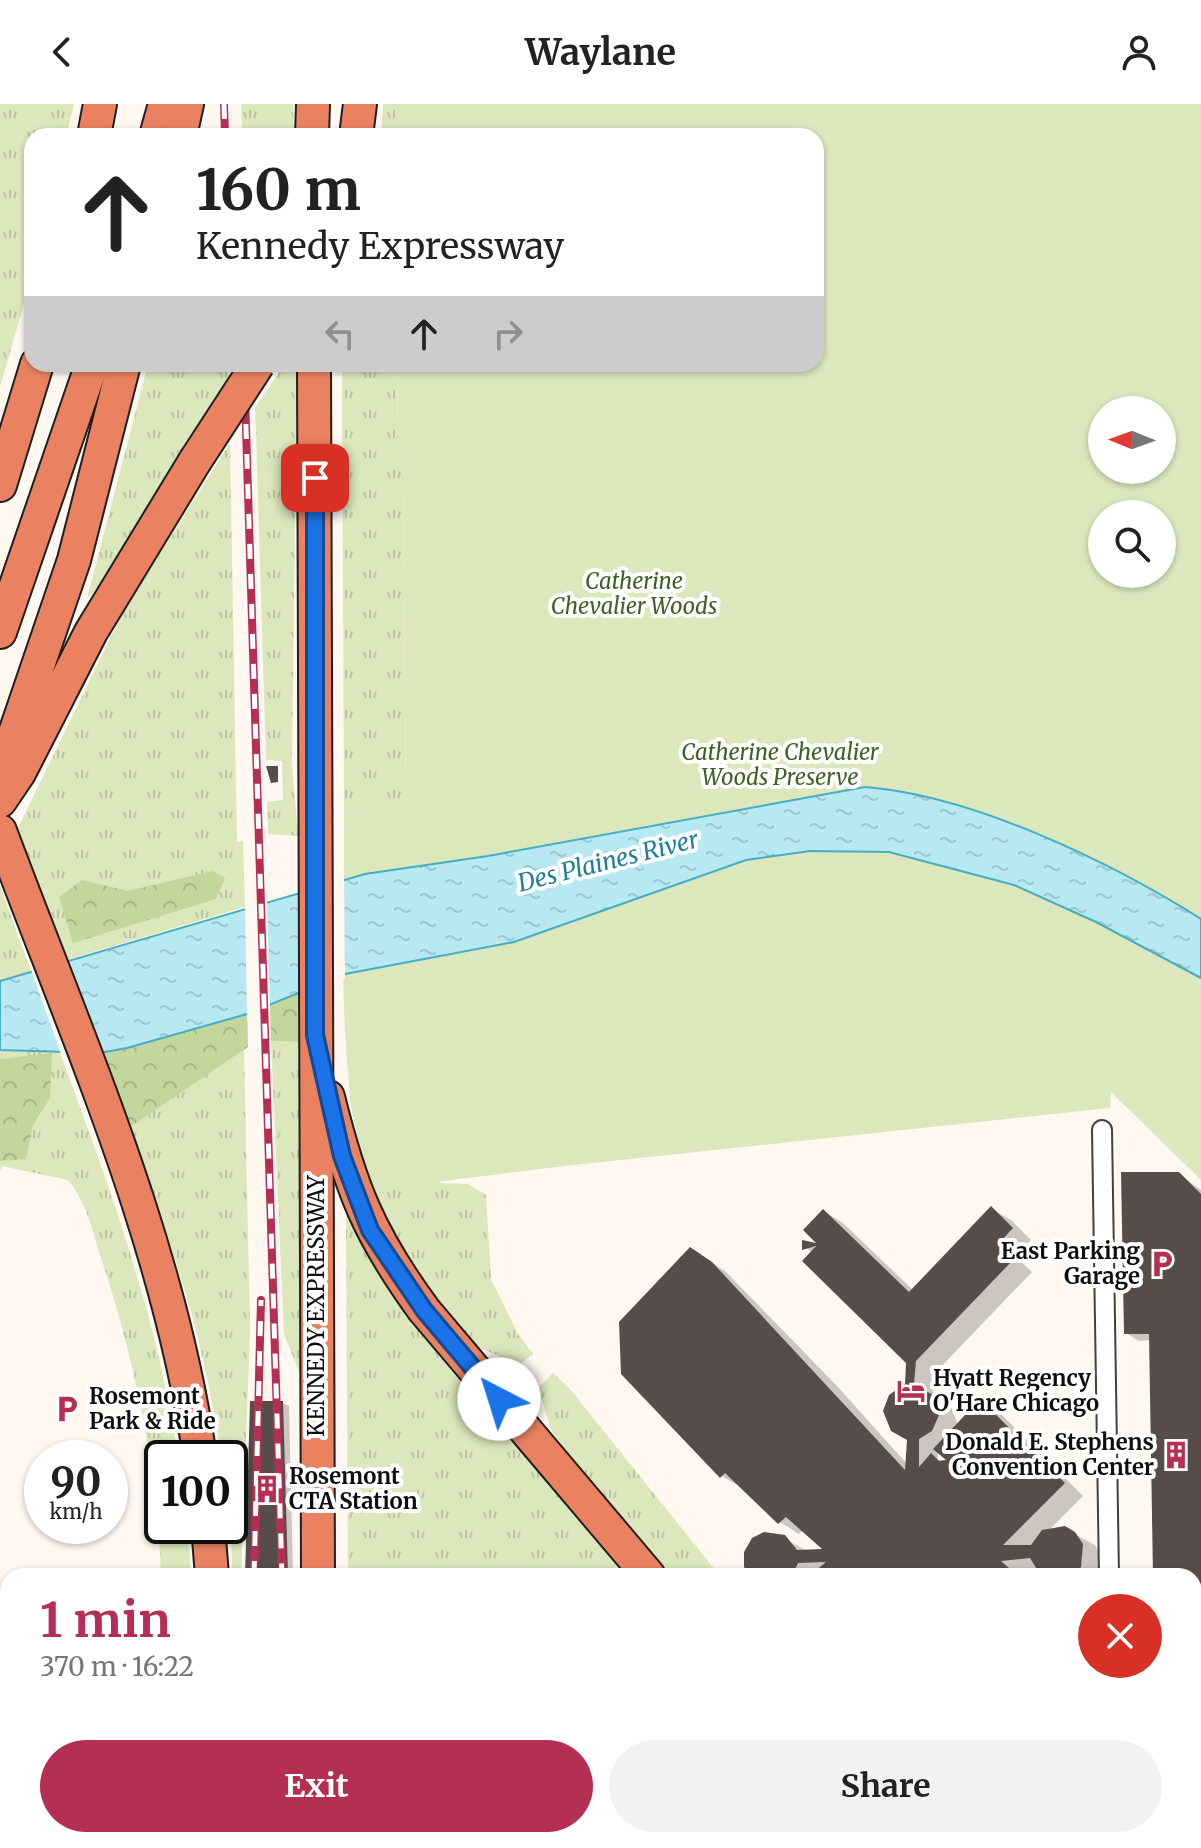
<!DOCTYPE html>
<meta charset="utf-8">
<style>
:root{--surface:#fff;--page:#f2f2f2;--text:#222;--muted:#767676;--accent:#b52f54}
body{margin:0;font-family:Merriweather,serif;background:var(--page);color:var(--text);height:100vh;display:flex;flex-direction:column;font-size:30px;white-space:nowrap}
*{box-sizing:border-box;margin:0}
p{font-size:26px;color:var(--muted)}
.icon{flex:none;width:44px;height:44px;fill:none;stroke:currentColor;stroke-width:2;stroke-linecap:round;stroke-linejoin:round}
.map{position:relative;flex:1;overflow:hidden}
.drawer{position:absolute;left:0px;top:1464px;width:1202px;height:280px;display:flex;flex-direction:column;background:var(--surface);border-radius:24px 24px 0 0;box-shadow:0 2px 6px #0004}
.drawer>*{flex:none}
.guide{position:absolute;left:24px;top:24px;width:800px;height:244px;border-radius:24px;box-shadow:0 2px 6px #0004;background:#fff;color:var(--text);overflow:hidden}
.needle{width:52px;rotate:271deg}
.fabs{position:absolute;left:1088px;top:292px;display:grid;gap:16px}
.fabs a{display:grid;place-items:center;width:88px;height:88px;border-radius:50%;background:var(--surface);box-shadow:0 2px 6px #0004;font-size:40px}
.speed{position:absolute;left:24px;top:1336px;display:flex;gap:16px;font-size:40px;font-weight:700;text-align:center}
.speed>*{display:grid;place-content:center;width:104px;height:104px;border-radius:50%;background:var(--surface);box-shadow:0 2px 6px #0004;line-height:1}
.speed small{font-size:20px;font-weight:400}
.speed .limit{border:4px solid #111;border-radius:12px;background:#fff;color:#111}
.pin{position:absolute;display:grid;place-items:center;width:68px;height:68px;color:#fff;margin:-34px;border-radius:16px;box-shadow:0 4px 12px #0006}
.me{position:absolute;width:88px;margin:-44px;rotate:320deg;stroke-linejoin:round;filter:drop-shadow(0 0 6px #0008)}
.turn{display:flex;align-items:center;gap:28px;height:168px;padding:0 40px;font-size:36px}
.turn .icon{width:104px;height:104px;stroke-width:2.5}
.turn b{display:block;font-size:56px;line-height:68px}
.lanes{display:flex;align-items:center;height:76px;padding:0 40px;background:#0003;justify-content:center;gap:40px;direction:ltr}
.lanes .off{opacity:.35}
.round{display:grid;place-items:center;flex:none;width:84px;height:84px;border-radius:42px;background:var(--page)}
.overview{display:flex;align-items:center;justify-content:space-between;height:136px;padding:0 40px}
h1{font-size:48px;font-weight:700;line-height:60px;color:var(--accent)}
.cta{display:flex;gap:16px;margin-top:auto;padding:16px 40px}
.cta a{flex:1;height:92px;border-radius:48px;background:var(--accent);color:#fff;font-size:32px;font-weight:700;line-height:92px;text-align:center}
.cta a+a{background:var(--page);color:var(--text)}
header{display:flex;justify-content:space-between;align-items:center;height:104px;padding:0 40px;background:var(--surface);font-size:36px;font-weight:700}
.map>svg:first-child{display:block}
.grass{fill:url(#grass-tufts)}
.forest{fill:url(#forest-crowns)}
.park{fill:#dce7bc;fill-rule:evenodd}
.water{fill:url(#water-ripples);stroke:#44aec4;stroke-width:2}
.pier{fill:#fef8f1}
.shadow{fill:#0003;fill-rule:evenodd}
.building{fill:#564d4b}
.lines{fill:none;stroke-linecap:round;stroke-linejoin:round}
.street-casing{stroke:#414141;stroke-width:22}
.highway-casing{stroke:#1f1f1f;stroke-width:36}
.street{stroke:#fff;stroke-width:18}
.highway{stroke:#ea8262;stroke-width:32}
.rail-casing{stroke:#b52f54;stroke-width:8}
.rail{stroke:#fff;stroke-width:5;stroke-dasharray:15;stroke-linecap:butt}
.highway-bridge-casing{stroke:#1f1f1f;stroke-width:36;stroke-linecap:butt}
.highway-bridge{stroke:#ea8262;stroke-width:32}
.route-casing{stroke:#114b97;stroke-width:20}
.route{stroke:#1a73e8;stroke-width:14}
.labels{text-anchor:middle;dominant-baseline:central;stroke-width:8;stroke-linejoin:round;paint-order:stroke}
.park-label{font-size:22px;font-style:italic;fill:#3e6223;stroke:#fff}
.poi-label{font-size:22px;font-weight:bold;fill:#0e0e0e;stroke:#fff;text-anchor:start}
.street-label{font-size:22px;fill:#0e0e0e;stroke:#fff}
.water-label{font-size:24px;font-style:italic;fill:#1f7e98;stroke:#fff}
</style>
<header><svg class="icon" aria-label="back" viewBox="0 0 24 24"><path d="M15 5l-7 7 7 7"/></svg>Waylane<svg class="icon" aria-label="person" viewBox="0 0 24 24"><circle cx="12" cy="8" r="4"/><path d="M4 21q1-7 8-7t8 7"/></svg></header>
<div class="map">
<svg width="1201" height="1744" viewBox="0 0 1201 1744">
<defs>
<pattern id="grass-tufts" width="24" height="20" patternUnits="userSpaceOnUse" patternTransform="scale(2)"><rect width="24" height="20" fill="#dce7bc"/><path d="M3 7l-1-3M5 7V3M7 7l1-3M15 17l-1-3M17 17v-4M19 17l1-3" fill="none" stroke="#bcc5a0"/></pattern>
<pattern id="forest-crowns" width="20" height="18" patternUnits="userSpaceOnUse" patternTransform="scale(2)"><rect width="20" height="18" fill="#c3d69c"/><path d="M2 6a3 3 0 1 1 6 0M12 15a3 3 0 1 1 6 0" fill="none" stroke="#a6b685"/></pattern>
<pattern id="water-ripples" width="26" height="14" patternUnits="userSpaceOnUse" patternTransform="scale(2)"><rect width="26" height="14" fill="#b8e9f2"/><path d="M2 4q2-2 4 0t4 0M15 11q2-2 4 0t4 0" fill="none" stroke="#9dc7ce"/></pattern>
</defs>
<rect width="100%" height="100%" fill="#fef8f1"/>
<g class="grass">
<polygon points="0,0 74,0 66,32 32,32 32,172 0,283"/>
<polygon points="241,0 293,0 294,32 242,32"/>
<polygon points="383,0 395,0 395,32 381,32"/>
<polygon points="148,260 228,260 229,282 182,348 108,474 87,495"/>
<polygon points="285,260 297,260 292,662 298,732 268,730 267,698 283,696 282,657 266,656 256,330 255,303"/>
<polygon points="342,260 397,260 398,334 403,371 406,699 344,708"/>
<polygon points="230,339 237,738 243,737 245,803 66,856 17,726 123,508"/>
<polygon points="0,782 31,867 0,877"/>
<polygon points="362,891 440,1079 468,1080 486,1091 491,1175 518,1230 533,1250 519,1261 466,1238 401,1151 374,1097 350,999 345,897"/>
<path d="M247,910L248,943L244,945L250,1226L241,1472H232L230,1354H221C206,1240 171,1131 127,1025Z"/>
<polygon points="271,937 300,938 300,1270 284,1230"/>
<path d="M0,946L60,949C109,1081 158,1214 178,1354H162V1422H188L191,1472H161C157,1364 135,1256 101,1154C93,1127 86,1098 68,1076L2,1062L0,1067Z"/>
<path d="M350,1110C416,1248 533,1357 632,1472H348L346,1112Z"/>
<polygon points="553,1269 570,1285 720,1472 665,1472 552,1328 538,1284"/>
<polygon points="361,1736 711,1736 711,1744 360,1744"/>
<polygon points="743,1736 807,1736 811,1744 744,1744"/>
</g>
<g class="forest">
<polygon points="212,767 225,774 216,795 73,839 59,793 82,776 128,787"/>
<polygon points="299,889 300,938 271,937 270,901"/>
<polygon points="247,910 248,943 127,1025 99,949"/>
<polygon points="52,949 50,994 33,1021 26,1055 0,1057 0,955"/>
</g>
<path class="park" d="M395,0H1201V1076L1111,988L1110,1004L564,1062L370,1086C334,964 345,834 344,708L406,698L403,371L398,334L397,260H816V32H395ZM1102,306H1162V366H1102ZM1102,410H1162V470H1102Z"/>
<path class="water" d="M865,683C972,691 1111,758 1201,815V874L1096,818L1014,781L889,748L810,747L746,756L514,838L345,870L247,910L127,944L99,949L0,946V877L365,770L488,752Z"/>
<g class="pier">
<polygon points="344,772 345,874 299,893 299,784"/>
<polygon points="267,793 270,905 247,914 245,799"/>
<polygon points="64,853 100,953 62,953 30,863"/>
</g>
<g class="shadow">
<polygon points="1178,1070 1201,1086 1201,1696 1194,1692 1194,1472 1155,1472 1151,1236 1139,1237 1126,1229"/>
<path d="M991,1105L1011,1116L1031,1136L1023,1144L1034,1153L1030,1156L1018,1150L1016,1153L1032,1168L935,1269L933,1293L952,1304L958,1322L981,1298L1000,1309L1083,1392L1048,1427L1065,1425L1095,1441L1103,1453L1101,1472H1048L1038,1466L1018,1468L1022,1472H752L754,1436L774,1429L809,1448L827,1447L804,1426L799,1430L780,1418L738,1378L735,1380L722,1372L704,1153L726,1168L837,1282L907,1360L908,1258L813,1149L802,1141L805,1137L817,1144L823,1107L843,1119L913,1186ZM938,1347L951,1357L938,1356Z"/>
<polygon points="283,1299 289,1302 293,1472 247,1472"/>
<polygon points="920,1736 1094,1736 1096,1744 924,1744"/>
</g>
<g class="building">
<polygon points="266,662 278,662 278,678 271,679"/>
<polygon points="1121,1068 1179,1068 1201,1090 1201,1686 1194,1687 1194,1472 1153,1472 1149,1230 1124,1230"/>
<polygon points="991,1102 1013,1124 999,1139 1011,1134 1015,1143 1008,1146 999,1142 1013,1156 916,1257 914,1280 933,1291 939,1311 932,1327 919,1335 919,1363 931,1349 939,1357 946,1356 933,1345 980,1295 1065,1379 1003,1441 1031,1441 1042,1426 1065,1422 1075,1428 1083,1440 1081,1463 1073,1472 1041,1472 1030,1454 1001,1457 1018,1472 809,1472 826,1458 798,1459 792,1472 749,1472 744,1463 744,1448 752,1434 764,1428 785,1431 797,1446 822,1445 786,1413 778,1420 725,1369 720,1374 621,1270 619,1218 690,1143 712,1158 905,1366 907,1336 891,1327 883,1307 889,1291 905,1280 906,1259 802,1157 816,1142 802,1146 802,1136 816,1139 803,1126 823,1105 909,1188"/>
<polygon points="250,1297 283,1297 288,1472 245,1472"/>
<polygon points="918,1736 1084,1736 1086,1744 922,1744"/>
</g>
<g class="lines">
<defs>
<g id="street">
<polyline points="1102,1026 1109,1472"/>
<polyline points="1113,1736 1113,1744"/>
</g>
<g id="highway">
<polyline points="94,32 100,0"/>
<polyline points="156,32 165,0"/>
<polyline points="180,32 187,0"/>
<polyline points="312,32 313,0"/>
<polyline points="356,32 360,0"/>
<polyline points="314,260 318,1472"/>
<polyline points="0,381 37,260"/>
<polyline points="0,528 92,260"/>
<polyline points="0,673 74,456 124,260"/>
<polyline points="0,697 19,669 91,528 195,357"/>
<path d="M0,727C76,932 169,1136 200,1354"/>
<path d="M328,993C350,1083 369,1131 424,1206L649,1472"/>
<polyline points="208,1422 212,1472"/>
<polyline points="823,1736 827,1744"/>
<polyline points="203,1744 204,1736"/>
<polyline points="341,1744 342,1736"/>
<polyline points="732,1744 732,1736"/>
</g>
</defs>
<use href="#street" class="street-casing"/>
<use href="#highway" class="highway-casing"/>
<use href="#street" class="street"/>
<use href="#highway" class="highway"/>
<defs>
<g id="rail">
<polyline points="224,0 225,32"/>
<polyline points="244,260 282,1472"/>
<polyline points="254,1472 261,1196"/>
<polyline points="288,1736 289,1744"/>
<polyline points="235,1744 236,1736"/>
</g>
</defs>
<use href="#rail" class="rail-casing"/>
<use href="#rail" class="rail"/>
<defs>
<polyline id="highway-bridge" points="195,357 258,260"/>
</defs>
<use href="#highway-bridge" class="highway-bridge-casing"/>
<use href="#highway-bridge" class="highway-bridge"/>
</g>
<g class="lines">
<defs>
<polyline id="route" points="315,374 315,931 342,1052 370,1126 424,1206 499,1295"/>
</defs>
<use href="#route" class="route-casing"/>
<use href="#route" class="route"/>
</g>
<defs>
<symbol id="parking-bare" viewBox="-9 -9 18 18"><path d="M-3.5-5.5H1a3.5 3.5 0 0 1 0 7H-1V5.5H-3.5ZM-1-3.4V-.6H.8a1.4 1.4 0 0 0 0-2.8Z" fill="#b52f54" stroke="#fff" stroke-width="2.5" paint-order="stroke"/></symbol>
<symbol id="hotel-bare" viewBox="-9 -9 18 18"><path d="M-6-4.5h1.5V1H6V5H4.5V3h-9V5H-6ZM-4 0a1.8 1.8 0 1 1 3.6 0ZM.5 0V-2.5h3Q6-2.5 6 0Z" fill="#b52f54" stroke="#fff" stroke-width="2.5" paint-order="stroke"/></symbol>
<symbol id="building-bare" viewBox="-9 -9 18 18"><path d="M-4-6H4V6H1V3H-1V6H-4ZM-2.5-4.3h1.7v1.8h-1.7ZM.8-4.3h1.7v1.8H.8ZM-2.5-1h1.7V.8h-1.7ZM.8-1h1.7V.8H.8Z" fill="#b52f54" stroke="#fff" stroke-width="2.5" paint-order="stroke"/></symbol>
</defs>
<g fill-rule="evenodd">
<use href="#parking-bare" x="1142" y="1140" width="40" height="40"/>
<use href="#hotel-bare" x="891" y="1267" width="40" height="40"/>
<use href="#parking-bare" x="47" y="1285" width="40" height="40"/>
<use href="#building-bare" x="1156" y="1331" width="40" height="40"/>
<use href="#building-bare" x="247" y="1365" width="40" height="40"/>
</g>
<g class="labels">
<g class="park-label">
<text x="634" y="477">Catherine<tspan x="634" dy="25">Chevalier Woods</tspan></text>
<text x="780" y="648">Catherine Chevalier<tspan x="780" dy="25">Woods Preserve</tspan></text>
</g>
<g class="poi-label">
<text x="1140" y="1147" text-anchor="end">East Parking<tspan x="1140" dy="25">Garage</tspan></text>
<text x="933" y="1274">Hyatt Regency<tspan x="933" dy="25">O'Hare Chicago</tspan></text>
<text x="89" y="1292">Rosemont<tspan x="89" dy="25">Park &amp; Ride</tspan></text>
<text x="1154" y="1338" text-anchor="end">Donald E. Stephens<tspan x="1154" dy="25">Convention Center</tspan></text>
<text x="289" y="1372">Rosemont<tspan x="289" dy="25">CTA Station</tspan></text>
</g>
<g class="street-label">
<text transform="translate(316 1202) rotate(-90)">KENNEDY EXPRESSWAY</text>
</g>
<g class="water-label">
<text transform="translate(608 757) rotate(-14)">Des Plaines River</text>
</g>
</g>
</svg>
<div class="fabs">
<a><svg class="needle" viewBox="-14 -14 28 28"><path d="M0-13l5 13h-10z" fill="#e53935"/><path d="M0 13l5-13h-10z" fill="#767676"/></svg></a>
<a><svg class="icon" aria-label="search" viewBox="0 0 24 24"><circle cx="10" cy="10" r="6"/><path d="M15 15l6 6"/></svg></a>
</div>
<div class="speed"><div>90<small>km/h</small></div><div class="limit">100</div></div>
<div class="pin" style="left:315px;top:374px;background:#d93025"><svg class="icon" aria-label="arrive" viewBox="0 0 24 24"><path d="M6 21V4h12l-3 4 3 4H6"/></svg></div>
<svg class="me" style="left:499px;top:1295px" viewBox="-20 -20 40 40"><circle r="19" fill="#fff"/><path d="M0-13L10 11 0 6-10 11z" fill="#1a73e8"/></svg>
<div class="guide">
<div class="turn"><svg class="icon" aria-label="ahead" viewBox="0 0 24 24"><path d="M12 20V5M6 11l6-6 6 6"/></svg><div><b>160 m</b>Kennedy Expressway</div></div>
<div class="lanes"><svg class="icon off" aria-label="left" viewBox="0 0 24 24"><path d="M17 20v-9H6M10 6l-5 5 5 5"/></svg><svg class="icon" aria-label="ahead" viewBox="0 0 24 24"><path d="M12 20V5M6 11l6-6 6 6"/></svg><svg class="icon off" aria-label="right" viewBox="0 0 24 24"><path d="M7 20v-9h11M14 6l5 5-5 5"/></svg></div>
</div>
<section class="drawer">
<div class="overview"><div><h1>1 min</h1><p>370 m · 16:22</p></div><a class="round" style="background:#d93025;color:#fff"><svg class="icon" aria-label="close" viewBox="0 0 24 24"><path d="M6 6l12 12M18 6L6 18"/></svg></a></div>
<div class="cta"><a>Exit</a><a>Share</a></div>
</section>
</div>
